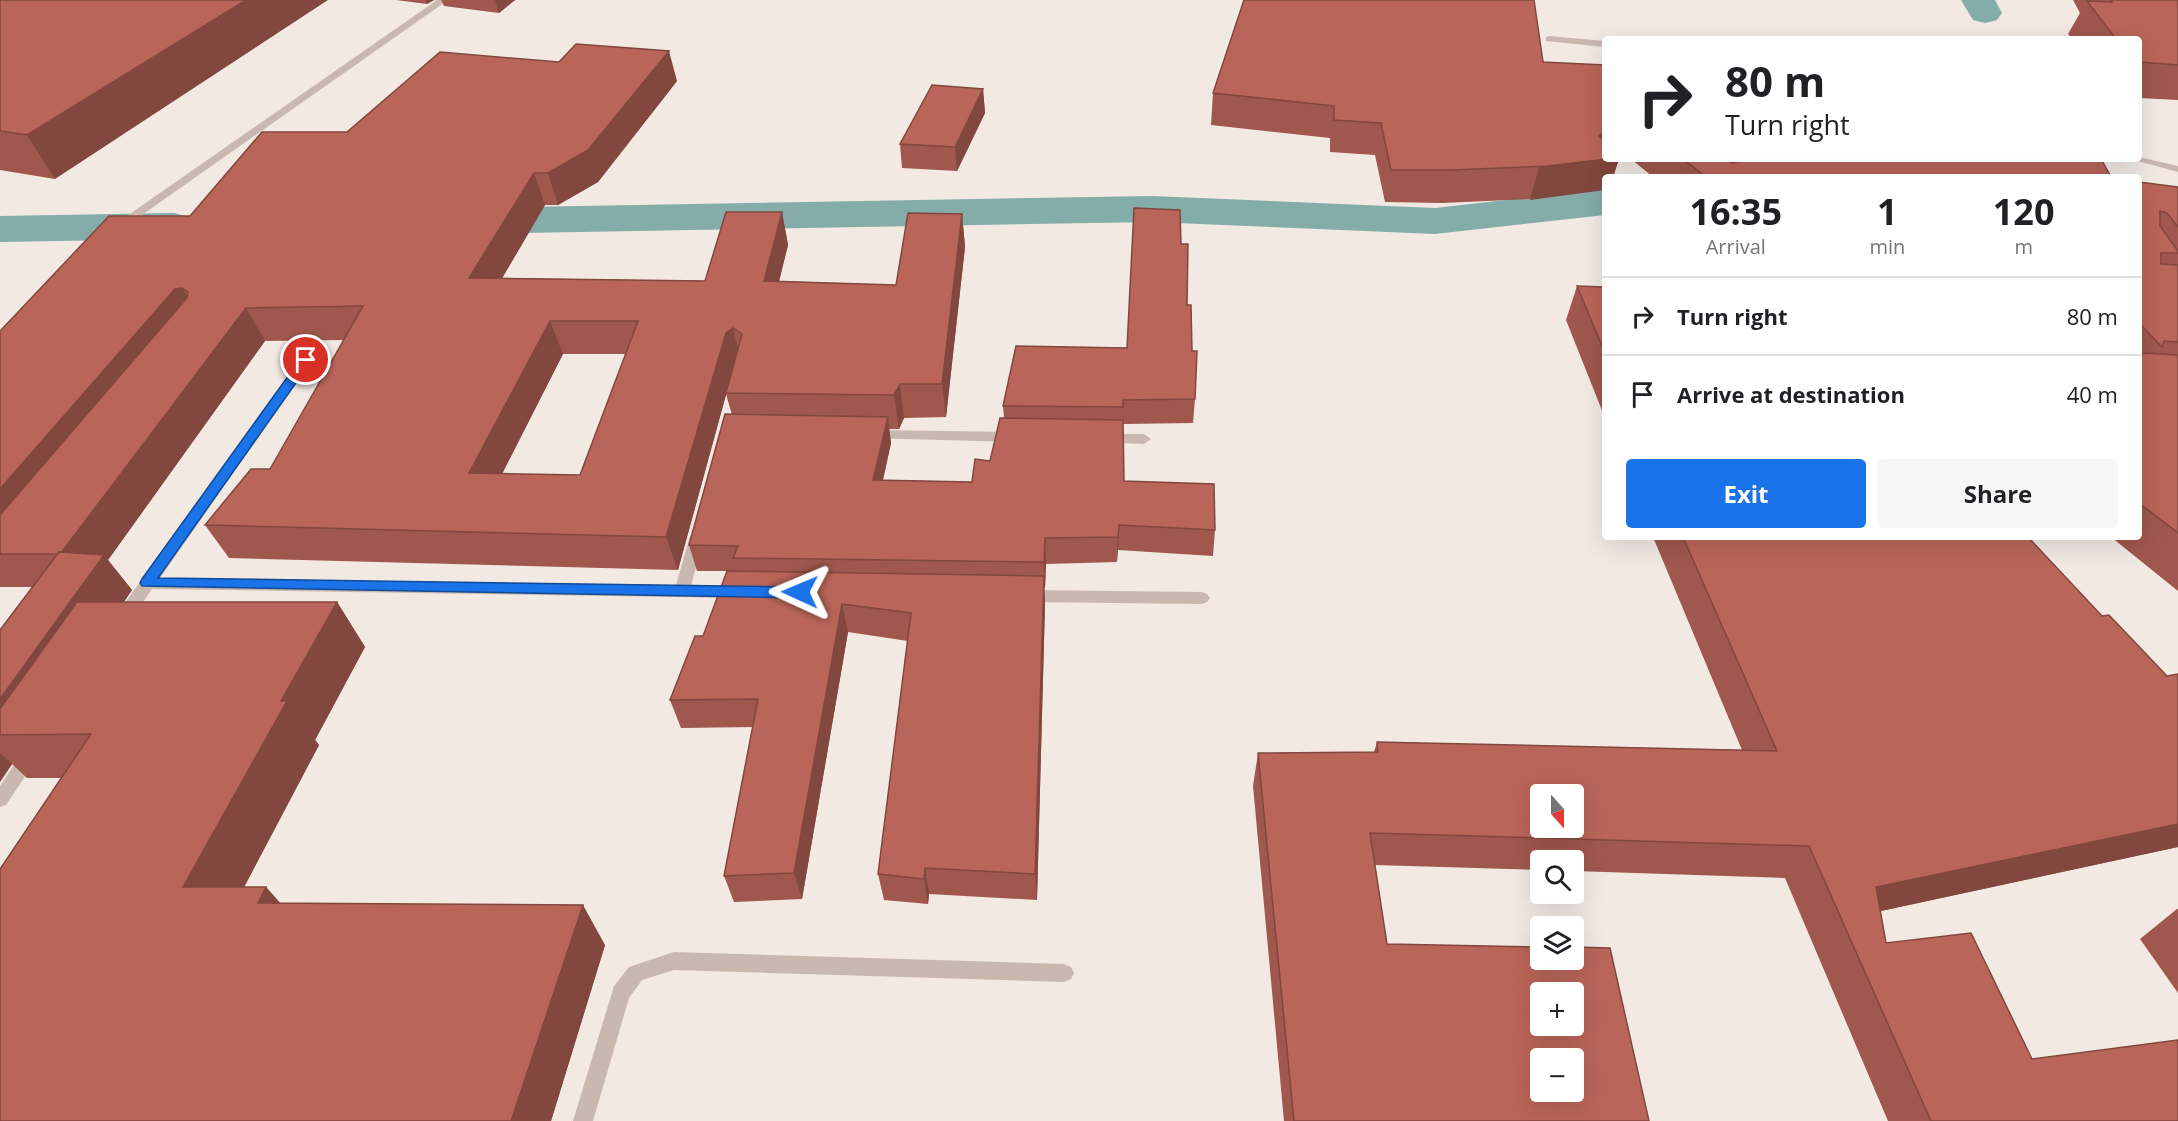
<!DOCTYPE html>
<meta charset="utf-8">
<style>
:root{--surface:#fff;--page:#f6f6f6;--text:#202124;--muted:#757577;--line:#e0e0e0;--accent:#1a73e8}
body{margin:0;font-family:"Open Sans",sans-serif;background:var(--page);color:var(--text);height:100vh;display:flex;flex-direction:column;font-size:22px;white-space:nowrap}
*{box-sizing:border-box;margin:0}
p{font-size:20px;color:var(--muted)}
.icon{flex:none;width:33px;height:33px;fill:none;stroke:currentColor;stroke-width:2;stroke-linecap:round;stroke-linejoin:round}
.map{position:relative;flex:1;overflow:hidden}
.side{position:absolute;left:1602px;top:174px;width:540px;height:366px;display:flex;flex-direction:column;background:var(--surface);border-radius:6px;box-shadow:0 6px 24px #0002}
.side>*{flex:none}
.banner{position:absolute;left:1602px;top:36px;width:540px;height:126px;border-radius:6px;box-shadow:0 6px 24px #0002;background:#fff;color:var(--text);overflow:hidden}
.needle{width:39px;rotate:159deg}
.fabs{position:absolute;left:1530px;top:784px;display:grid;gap:12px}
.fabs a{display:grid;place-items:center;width:54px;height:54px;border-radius:6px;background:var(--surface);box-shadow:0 6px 24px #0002;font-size:30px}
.pin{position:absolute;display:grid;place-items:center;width:51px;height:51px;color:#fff;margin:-26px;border:3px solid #fff;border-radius:50%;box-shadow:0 2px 6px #0007}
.me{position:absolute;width:66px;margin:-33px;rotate:271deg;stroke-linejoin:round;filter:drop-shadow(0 0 4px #0008)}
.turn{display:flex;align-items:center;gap:21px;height:126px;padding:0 24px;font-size:27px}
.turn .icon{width:78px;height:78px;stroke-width:2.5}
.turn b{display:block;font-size:42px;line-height:51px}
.eta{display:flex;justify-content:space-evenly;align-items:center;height:102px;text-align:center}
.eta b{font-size:36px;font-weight:700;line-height:42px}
.action{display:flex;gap:12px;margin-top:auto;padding:12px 24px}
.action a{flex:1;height:69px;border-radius:6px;background:var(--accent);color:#fff;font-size:24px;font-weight:700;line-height:69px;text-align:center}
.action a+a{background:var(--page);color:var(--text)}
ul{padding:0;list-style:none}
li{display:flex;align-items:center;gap:18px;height:78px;padding:0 24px;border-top:2px solid var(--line)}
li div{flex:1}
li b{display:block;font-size:22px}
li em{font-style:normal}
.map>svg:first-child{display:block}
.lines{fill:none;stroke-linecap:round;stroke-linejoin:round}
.canal{fill:#84aca9;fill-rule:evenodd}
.lane{fill:#c9b8af;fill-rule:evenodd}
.street{fill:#c9b8af;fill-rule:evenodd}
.wall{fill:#a0574d;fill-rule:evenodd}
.shaded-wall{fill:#82473e}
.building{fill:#ba6559;stroke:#82473e;stroke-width:1.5;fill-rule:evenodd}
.route{fill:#1a73e8;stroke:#114b97;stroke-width:1.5}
</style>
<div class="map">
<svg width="2178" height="1121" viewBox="0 0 2178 1121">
<rect width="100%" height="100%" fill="#f2e9e3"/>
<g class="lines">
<g class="canal">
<polygon points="1961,0 1995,0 2002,13 1997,20 1985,23 1973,20"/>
<polygon points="1605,189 1605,215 1435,234 1152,222 459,234 444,230 437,221 444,212 459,208 1152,196 1435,208"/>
<polygon points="174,213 189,217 196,226 189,235 174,239 0,242 0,216"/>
</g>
<g class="lane">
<polygon points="1549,36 1605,41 1605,47 1546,41 1546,37"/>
<polygon points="2139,157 2178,166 2178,172 2130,159 2139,159"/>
<polygon points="674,952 1064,964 1071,967 1074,973 1071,979 1064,982 674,970 642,980 629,998 593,1121 573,1121 614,986 629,967"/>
</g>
<g class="street">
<polygon points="437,0 448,0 122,229 114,229 114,225"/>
<polygon points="306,356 312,360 160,578 676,585 690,536 697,531 704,536 691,586 738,586 743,588 746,592 743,596 738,598 152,589 129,622 117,622 115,618 117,614 142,579 301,357"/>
<polygon points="872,430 1016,432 1023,437 1016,442 867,438 865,435 867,432"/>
<polygon points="1103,434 1144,434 1151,439 1144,444 1098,442 1096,439"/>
<polygon points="1026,590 1202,592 1207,594 1210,598 1207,602 1202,604 1026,602 1021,600 1018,596 1021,592"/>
<polygon points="30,748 36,750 39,755 36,760 6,805 0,807 0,786 24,750"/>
</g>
</g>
<g class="wall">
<polygon points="0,0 55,179 0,170"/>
<polygon points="396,0 434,0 427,4"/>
<polygon points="441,0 515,0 499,13 444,6"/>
<polygon points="2073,0 2178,0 2178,100 2139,98 2139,39 2072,39 2068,34 2080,13"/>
<polygon points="1543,62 1605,159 1619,159 1613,177 1530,200 1530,199 1442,203 1385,202 1375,155 1330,152 1330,138 1211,125 1213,93"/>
<path d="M677,81L598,182L558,205H545L502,278L705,281L782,212L788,245L779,281L896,285L962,214L965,247L946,417L904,418L899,429H889L891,443L883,480L972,482L990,461L1004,418L1003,406L1127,348L1181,244L1192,351L1195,399L1193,423L1123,424L1124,481L1215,530L1213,556L1118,550L1117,562L1046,564L1045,588H1044L1045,604L1037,900L929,894L928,904L884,900L878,874L908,641L848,632L802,899L734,902L724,876L753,727L681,728L670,700L703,636L727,571H697L689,545L732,415L726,394L678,570L229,558L205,525L270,469L344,340L265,341L108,560L132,590L124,602H337L365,647L315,740L319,745L244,887H266L280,903L605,945L551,1121L61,778H27L12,764L0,782V630L32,587H0V331L190,216L347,132ZM563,354H626L580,475L502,474Z"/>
<polygon points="983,89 985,113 957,171 902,168 900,144"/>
<polygon points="1631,159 1730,159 1732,163 2110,175 2117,177 1653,177"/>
<polygon points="2139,182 2178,187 2178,591 2111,537 2139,537"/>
<polygon points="1577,286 1605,287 1605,418 1566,320"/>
<polygon points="1653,537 2028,537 2178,847 1880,911 1886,943 2032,1059 2178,1121 1888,1121 1785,878 1574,871 1574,861 1540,861 1540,870 1375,865 1387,944 1649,1121 1284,1121 1253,786 1258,753 1374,752 1377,742 1742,750"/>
<polygon points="2177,909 2178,909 2178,993 2140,939"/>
</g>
<g class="shaded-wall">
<polygon points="246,0 328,0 55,179 27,135"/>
<polygon points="426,0 434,0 427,4"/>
<polygon points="495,0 515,0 499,13"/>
<polygon points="669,51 677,81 598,182 558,205 548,173"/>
<polygon points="983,89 985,113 957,171 955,147"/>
<polygon points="1605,130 1605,152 1607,159 1619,159 1613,177 1605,177 1605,190 1530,200 1539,167 1599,136"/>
<polygon points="534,173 545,205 483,311 469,278"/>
<polygon points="782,212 788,245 771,314 764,281"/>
<polygon points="962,214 965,247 946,417 942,384"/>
<polygon points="182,288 202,321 0,554 0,489 175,289"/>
<polygon points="246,308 265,341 108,560 132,590 32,735 0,735 0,699 60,554"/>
<polygon points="550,321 563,354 485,507 469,473"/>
<polygon points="733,328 741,361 734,366 678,570 666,537 726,333"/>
<polygon points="900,384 904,418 899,429 894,395"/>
<polygon points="888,417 891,443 877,506 873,480"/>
<polygon points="1119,525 1118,550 1117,562 1118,537"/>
<polygon points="1045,538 1046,564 1045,588 1044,562"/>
<polygon points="1044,576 1045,604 1037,900 1035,874"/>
<polygon points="337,602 365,647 315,740 319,745 223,927 183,887 281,701"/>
<polygon points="842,604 848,632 802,899 794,873"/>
<polygon points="0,753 12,764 0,782"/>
<polygon points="2178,824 2178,847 1849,918 1876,887"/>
<polygon points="925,868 929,894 928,904 924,879"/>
<polygon points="266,887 302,928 258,903"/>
<polygon points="583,905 605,945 551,1121 511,1121"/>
</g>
<g class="building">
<polygon points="0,0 246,0 27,135 0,131"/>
<polygon points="1244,0 1534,0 1543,62 1605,65 1605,130 1599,136 1605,142 1605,159 1607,159 1539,167 1549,166 1450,170 1391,170 1381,123 1334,120 1334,106 1213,93"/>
<polygon points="2111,0 2178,0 2178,65 2139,62 2139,39 2116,39 2087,1 2112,2"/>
<path d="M576,44L669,51L588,150L548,173H534L469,278L705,281L726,212H782L764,281L896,285L908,213L962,214L942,384H900L894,395L726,393L742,334L733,328L726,333L666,537L205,525L251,469H270L363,306L246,308L61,553L59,552L58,554H0V515L187,298L188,292L182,288L175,289L0,489V331L109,216H190L262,132H347L440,52L559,62ZM550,321H638L580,475L469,473Z"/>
<polygon points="932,85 983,89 955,147 900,144"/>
<polygon points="1683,159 1730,159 1732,163 1754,159 2101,159 2110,175 2116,175 2117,177 1706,177"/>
<polygon points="2139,182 2178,187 2178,227 2167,213 2160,211 2160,226 2178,251 2178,253 2161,253 2161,264 2178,265 2178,342 2164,341 2162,347 2139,323"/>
<polygon points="1134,208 1180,210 1181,244 1188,244 1187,305 1191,305 1192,351 1197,351 1195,399 1123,400 1123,407 1003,406 1016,346 1127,348"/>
<polygon points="1577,286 1605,287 1605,353"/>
<polygon points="2145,353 2178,355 2178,533 2139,503 2139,354"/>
<polygon points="725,414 888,417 873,480 972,482 975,459 990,461 1000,418 1123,420 1124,481 1214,484 1215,530 1119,525 1118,537 1045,538 1044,562 733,558 738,546 689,545"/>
<path d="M1683,537H2028L2102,616L2109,615L2167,676L2178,674V824L1876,887L1886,943L1971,933L2032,1059L2178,1040V1121H1931L1809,846L1370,833L1387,944L1540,947V960H1574V947L1610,948L1649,1121H1294L1258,753L1378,752L1377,742L1777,751ZM1540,795H1574V828H1540ZM1540,993H1574V1026H1540ZM1540,1059H1574V1092H1540Z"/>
<polygon points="59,552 104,555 0,699 0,630"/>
<polygon points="727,571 1044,576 1035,874 925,868 924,879 878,874 911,613 842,604 794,873 724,876 758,699 670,700 695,636 703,636"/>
<polygon points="77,602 337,602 281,701 287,701 183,887 266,887 258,903 583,905 511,1121 0,1121 0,869 91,734 0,735 0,709"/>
</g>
<polygon class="route" points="306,356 310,357 310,363 158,578 800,587 807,592 800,598 142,586 140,583 142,579 302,357"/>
</svg>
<div class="fabs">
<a><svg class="needle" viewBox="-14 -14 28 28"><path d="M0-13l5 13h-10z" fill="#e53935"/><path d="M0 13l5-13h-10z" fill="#757577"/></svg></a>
<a><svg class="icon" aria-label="search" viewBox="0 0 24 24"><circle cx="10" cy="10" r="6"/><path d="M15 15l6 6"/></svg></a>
<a><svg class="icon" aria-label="layers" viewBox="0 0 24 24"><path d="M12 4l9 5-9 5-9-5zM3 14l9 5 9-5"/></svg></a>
<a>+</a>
<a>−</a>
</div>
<div class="pin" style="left:306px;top:360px;background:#d93025"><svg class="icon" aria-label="arrive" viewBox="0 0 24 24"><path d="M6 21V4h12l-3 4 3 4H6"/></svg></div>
<svg class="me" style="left:800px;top:592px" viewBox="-20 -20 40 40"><path d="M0-17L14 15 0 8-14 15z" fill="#1a73e8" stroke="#fff" stroke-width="4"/></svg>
<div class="banner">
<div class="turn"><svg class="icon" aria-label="right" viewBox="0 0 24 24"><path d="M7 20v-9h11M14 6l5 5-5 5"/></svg><div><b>80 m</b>Turn right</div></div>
</div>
<section class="side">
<div class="eta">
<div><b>16:35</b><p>Arrival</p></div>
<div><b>1</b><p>min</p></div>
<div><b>120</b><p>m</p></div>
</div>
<ul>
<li><svg class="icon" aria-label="right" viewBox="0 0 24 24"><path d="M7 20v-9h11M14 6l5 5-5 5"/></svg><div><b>Turn right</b></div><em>80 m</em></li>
<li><svg class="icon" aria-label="arrive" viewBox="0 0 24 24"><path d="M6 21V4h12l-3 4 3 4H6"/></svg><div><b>Arrive at destination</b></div><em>40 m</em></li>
</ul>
<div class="action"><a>Exit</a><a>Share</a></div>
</section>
</div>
